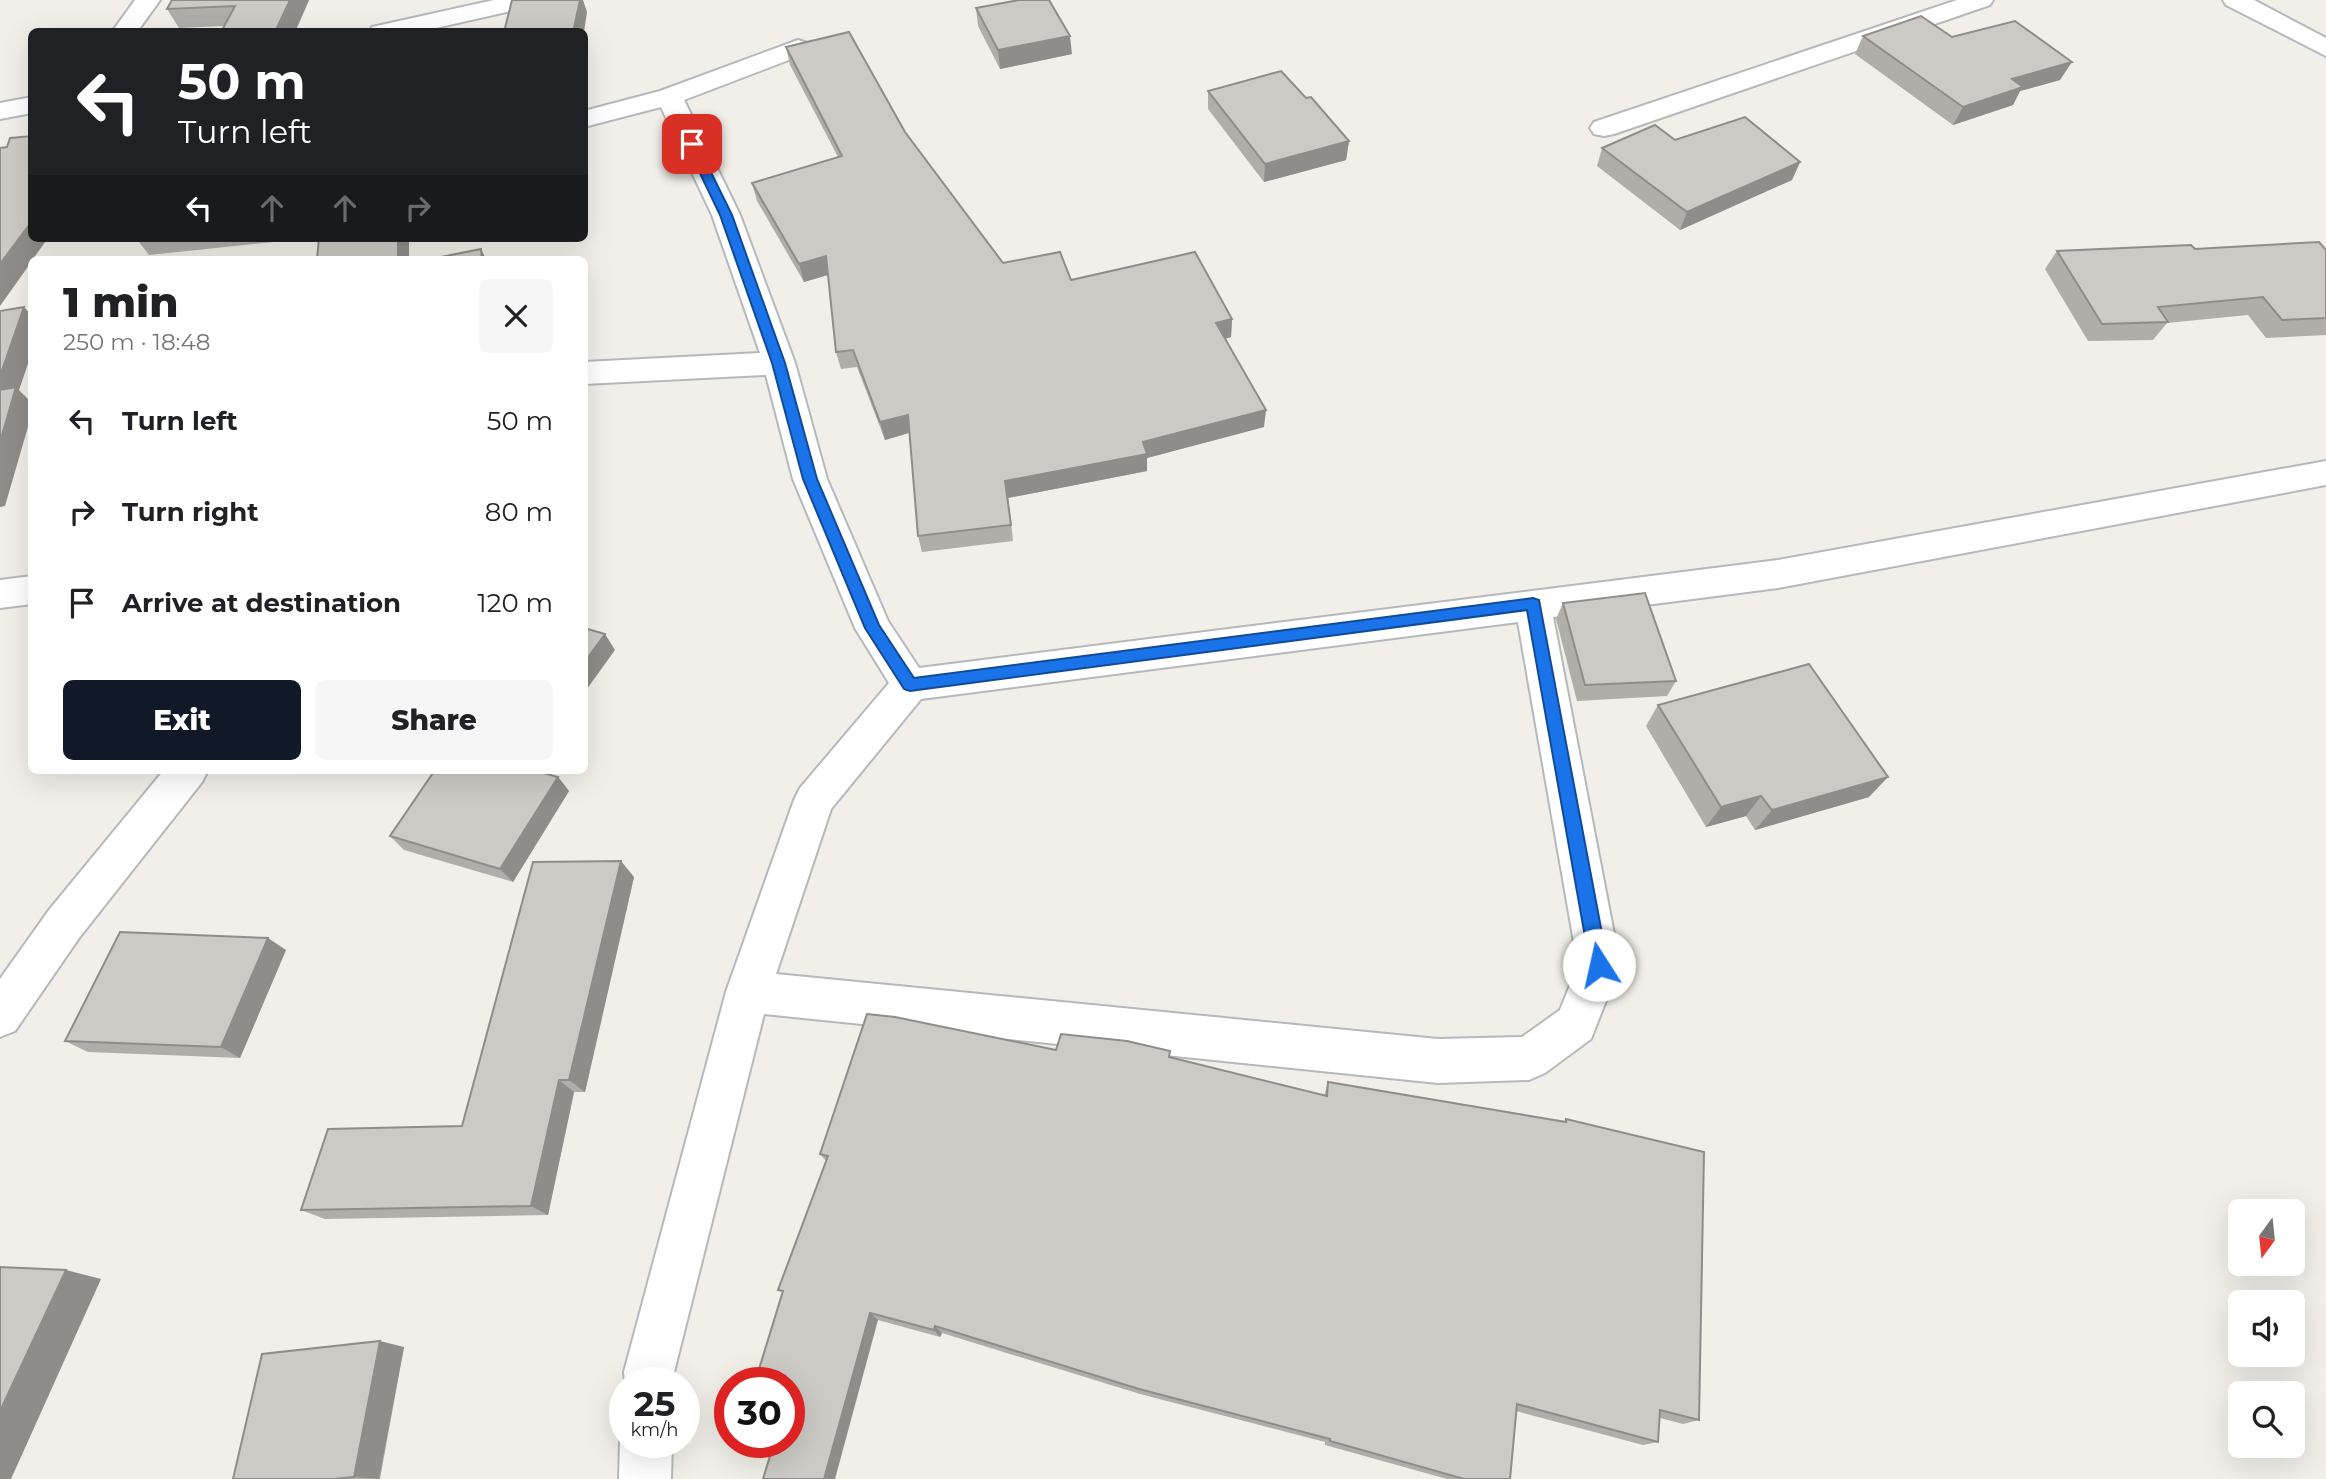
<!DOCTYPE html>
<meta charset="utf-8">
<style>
:root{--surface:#fff;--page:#f6f6f6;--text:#202124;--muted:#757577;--accent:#111827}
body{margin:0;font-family:Montserrat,sans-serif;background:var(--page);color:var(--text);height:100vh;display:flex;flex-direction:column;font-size:26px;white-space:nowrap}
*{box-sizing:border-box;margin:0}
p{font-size:23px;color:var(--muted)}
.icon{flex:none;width:38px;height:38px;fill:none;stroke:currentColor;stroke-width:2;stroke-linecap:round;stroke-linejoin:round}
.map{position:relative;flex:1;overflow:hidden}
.drawer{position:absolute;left:28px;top:256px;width:560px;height:518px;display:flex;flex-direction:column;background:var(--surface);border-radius:10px;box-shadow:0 7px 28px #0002}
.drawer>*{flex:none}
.hud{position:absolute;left:28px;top:28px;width:560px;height:214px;border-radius:10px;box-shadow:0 7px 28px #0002;background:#202124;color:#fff;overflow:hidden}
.needle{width:46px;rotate:195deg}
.controls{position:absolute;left:2228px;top:1199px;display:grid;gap:14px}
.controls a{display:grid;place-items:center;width:77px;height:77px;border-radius:10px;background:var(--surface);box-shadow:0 7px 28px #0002;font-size:35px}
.speed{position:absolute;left:609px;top:1367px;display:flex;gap:14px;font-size:35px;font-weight:700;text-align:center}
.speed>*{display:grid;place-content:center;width:91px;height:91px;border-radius:50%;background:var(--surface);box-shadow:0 7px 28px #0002;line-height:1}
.speed small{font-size:18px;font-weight:400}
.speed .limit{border:10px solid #d22;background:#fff;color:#111}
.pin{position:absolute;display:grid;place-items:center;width:60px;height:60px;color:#fff;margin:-30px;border-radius:14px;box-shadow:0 4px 10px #0006}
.me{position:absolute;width:77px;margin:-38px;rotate:350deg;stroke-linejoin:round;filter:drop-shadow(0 0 5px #0008)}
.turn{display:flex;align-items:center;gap:24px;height:147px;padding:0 35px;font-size:32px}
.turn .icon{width:91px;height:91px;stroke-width:2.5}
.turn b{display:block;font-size:49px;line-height:60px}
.lanes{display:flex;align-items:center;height:66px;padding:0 35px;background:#0003;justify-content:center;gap:35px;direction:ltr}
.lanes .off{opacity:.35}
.round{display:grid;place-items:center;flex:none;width:74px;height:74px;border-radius:10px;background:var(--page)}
.head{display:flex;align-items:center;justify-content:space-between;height:119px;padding:0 35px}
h1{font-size:42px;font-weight:800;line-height:52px}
.button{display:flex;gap:14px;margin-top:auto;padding:14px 35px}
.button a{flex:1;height:80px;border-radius:10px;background:var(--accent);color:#fff;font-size:28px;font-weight:800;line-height:80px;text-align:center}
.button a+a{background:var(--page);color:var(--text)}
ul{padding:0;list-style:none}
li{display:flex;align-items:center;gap:21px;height:91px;padding:0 35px}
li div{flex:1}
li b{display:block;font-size:26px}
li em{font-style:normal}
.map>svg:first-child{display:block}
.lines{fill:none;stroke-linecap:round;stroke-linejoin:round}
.minor-casing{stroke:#b5b8bc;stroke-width:4}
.minor{fill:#fff;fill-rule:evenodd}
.wall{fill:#afaea9}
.shaded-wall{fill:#8f8d8a}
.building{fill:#cccac5;stroke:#8f8d8a;stroke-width:2}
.route{fill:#1a73e8;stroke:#114b97;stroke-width:2}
</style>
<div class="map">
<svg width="2326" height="1479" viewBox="0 0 2326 1479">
<rect width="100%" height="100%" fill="#f1efe8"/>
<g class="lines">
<defs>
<g id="minor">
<polygon points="135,0 160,0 137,32 112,32"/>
<polygon points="494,0 540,0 537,5 418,32 369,32 372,27"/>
<polygon points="1957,0 1993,0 1990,5 1614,134 1604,136 1594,134 1590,128 1594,122"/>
<polygon points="2223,0 2254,0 2326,38 2326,56 2226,5"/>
<path d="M798,40L807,43L811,48L807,53L684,100L740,215L795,363L827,479L888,621L919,668L1778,560L2326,461V485L1778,588L1553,617L1620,965L1591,1039L1545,1073L1529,1080L1438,1083L764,1014L674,1372V1382L625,1384L624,1372L726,992L794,800L800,788L889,683L855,628L793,479L766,375L584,384V362L760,353L712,215L661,107L584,127V111L660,91ZM1518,622L1578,965L1560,1010L1522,1037L1438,1039L776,974L831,809L921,699Z"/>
<polygon points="32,97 32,113 0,119 0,103"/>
<polygon points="32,576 32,604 0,608 0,580"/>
<polygon points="164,770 208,770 202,782 79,938 15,1031 0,1037 0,979 49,910"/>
<polygon points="625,1431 625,1442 672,1442 671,1479 619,1479 620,1442"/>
</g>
</defs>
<use href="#minor" class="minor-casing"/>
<use href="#minor" class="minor"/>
</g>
<g class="wall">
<polygon points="172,0 309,0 295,32 221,32 224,26 179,28 167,9"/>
<polygon points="976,8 1072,54 1000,69 978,26"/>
<polygon points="1863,36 1952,37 2060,80 2020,91 2013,105 1953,125 1855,54"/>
<polygon points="786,47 905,132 1003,263 1232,319 1231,337 1225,339 1264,427 1147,458 1147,471 1008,498 1013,541 922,552 918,536 909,433 885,440 857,367 841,369 836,352 828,275 804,282 757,201 752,183 838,157 790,65"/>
<polygon points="1208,91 1306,98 1349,141 1346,160 1264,182 1208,109"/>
<polygon points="1675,140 1800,162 1792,180 1680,230 1597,166 1602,148"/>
<polygon points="136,238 312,238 149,255"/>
<polygon points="2195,249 2326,250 2326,335 2266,338 2248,315 2167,323 2153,340 2088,341 2045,269 2057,251"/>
<polygon points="1563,603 1676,681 1667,696 1577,701 1556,619"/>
<polygon points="1658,705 1869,797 1755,830 1746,816 1706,827 1646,726"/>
<polygon points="558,777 569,791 513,882 404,850 390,836"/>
<polygon points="634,877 585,1092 574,1092 548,1215 325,1219 301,1210 462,1126"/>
<polygon points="286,950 240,1058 88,1052 65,1041"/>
<polygon points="1056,1050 1170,1057 1324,1096 1328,1082 1564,1122 1566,1119 1699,1420 1683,1424 1660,1418 1658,1442 1643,1445 1516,1411 1510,1479 1447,1479 1325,1445 1325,1442 1140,1394 942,1333 940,1337 878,1320 770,1456 783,1292 778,1290 826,1161 820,1154"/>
<polygon points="404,1347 380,1479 233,1479"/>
</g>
<g class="shaded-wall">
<polygon points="290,0 309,0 295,32 275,32"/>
<polygon points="580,0 583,0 587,12 584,32 573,32"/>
<polygon points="1070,36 1072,54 1000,69 998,50"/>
<polygon points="2072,62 2060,80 2020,91 2013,105 1953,125 1963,107 2012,79"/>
<polygon points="1349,141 1346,160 1264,182 1265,164"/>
<polygon points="1800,162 1792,180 1680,230 1687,212"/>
<polygon points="32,221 32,238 48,238 33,259 32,259 32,261 0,306 0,264"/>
<rect x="398" y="238" width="11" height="21"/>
<polygon points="481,249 486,259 482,259"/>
<polygon points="826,256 831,274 804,282 799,264"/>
<polygon points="24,307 32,316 32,352 19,390 32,403 32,413 5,506 0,507 0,376"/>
<polygon points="1232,319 1231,337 1216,341 1216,323"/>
<polygon points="1266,410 1264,427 1147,458 1147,471 1008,498 1013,541 1005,481 1143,442"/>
<polygon points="908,415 912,432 885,440 880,422"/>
<polygon points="605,634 615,650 584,693 584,663"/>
<polygon points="558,777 569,791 513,882 500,869"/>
<polygon points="1888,777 1869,797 1755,830 1772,810"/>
<polygon points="1761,796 1746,816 1706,827 1721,807"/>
<polygon points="621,861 634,877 585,1092 569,1080"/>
<polygon points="268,938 286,950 240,1058 221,1047"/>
<polygon points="559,1080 574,1092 548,1215 531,1206"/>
<polygon points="66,1270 101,1279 11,1479 0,1479 0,1411"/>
<polygon points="870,1313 878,1320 835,1479 824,1479"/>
<polygon points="935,1326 942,1333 940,1337 934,1330"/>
<polygon points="380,1341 404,1347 379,1479 354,1477"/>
</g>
<g class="building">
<polygon points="172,0 290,0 275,32 221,32 235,6 167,9"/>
<polygon points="512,0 580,0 573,32 504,32"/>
<polygon points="1019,0 1049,0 1070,36 998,50 976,8"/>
<polygon points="1921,16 1952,37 2015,21 2072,62 2012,79 2023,87 1963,107 1863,36"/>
<polygon points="849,32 905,132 1003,263 1060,252 1071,280 1195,252 1232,319 1216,323 1266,410 1143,442 1147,454 1005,481 1011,525 918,536 908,415 880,422 853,350 836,352 826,256 799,264 752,183 842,156 786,47"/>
<polygon points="1281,71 1306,98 1311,97 1349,141 1265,164 1208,91"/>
<polygon points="1745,117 1800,162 1687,212 1602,148 1655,125 1675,140"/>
<polygon points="32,136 32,221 0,264 0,148 7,147 10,138"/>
<polygon points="319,238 398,238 398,259 317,259"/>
<polygon points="2319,242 2326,250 2326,318 2282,320 2263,297 2158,307 2168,322 2102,324 2057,251 2191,245 2195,249"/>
<polygon points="481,249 482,259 431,259"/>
<polygon points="24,307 0,376 0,311"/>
<polygon points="16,387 0,442 0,390"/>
<polygon points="1645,593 1676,681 1585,685 1563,603"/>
<polygon points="584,628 605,634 584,663"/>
<polygon points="1809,664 1888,777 1772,810 1761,796 1721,807 1658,705"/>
<polygon points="435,770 533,770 558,777 500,869 390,836"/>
<polygon points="621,861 569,1080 559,1080 531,1206 301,1210 328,1129 462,1126 533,862"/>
<polygon points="120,932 268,938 221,1047 65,1041"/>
<polygon points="867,1014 895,1017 1056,1050 1061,1034 1127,1041 1170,1051 1169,1057 1327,1096 1328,1082 1566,1122 1566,1119 1704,1152 1699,1420 1660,1410 1658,1442 1517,1404 1510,1479 1464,1479 1330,1441 1330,1439 1139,1389 935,1326 934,1330 870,1313 824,1479 763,1479 770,1456 735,1448 737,1442 789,1442 789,1382 755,1382 783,1291 778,1290 828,1156 820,1154"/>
<polygon points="0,1267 66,1270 0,1411"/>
<polygon points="380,1341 354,1477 334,1479 233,1479 262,1354"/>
</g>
<polygon class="route" points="692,141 697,144 732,215 785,363 817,479 879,625 914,678 1533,598 1539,600 1608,965 1606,971 1599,974 1593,971 1590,965 1527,610 910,691 904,689 865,628 803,479 772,363 720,215 686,144"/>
</svg>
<div class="controls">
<a><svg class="needle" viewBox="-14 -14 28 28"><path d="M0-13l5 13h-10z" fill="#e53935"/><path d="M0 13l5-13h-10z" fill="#757577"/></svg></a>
<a><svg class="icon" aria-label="sound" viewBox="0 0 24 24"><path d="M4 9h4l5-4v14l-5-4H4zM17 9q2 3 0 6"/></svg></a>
<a><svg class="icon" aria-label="search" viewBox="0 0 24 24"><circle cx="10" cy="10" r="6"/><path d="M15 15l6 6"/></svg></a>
</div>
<div class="speed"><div>25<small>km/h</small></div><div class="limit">30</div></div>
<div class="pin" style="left:692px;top:144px;background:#d93025"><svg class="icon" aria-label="arrive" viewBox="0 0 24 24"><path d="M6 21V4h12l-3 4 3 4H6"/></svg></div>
<svg class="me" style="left:1599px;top:965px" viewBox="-20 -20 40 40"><circle r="19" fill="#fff"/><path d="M0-13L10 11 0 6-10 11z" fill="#1a73e8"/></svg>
<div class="hud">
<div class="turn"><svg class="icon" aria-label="left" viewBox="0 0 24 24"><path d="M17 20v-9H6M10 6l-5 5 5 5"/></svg><div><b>50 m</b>Turn left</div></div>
<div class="lanes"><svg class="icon" aria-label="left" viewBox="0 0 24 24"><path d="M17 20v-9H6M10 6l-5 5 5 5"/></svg><svg class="icon off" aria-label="ahead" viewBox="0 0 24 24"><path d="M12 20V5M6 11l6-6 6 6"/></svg><svg class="icon off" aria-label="ahead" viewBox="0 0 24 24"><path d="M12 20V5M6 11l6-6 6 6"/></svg><svg class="icon off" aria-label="right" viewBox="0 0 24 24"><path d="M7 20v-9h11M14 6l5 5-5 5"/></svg></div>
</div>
<section class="drawer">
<div class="head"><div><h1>1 min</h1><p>250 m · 18:48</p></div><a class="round"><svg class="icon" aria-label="close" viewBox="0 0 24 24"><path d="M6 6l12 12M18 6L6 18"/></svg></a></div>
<ul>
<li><svg class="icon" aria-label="left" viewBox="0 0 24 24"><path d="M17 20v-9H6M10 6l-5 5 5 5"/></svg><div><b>Turn left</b></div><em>50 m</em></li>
<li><svg class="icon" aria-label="right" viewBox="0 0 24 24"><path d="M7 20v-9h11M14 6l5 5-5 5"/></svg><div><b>Turn right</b></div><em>80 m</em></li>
<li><svg class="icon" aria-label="arrive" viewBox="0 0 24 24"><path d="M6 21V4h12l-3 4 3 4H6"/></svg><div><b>Arrive at destination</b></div><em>120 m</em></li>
</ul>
<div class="button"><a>Exit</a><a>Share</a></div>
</section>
</div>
